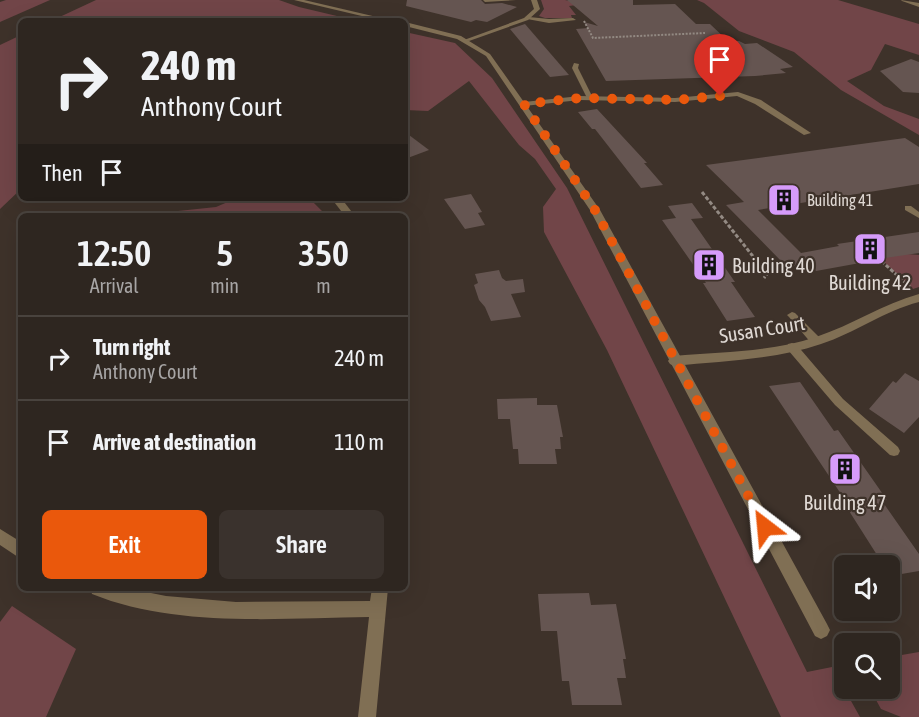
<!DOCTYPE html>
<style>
:root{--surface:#2e2620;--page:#3a322d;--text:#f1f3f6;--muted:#a7a5a5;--line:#49433e;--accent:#ea580c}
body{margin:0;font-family:"Asap Condensed",sans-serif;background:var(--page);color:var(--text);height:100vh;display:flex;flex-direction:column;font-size:22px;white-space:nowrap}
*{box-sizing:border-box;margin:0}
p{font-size:20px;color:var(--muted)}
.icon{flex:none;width:33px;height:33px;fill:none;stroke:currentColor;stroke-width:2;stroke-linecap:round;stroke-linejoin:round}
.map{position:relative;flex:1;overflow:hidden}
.side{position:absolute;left:18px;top:213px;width:390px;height:378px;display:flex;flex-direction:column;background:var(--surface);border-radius:9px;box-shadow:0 6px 24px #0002,0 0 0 2px var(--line)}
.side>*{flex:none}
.hud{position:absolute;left:18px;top:18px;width:390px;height:183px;border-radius:9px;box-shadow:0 6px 24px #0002,0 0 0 2px var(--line);background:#2e2620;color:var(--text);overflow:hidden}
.fabs{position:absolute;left:834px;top:555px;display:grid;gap:12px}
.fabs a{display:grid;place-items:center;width:66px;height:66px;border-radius:9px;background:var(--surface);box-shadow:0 6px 24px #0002,0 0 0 2px var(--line);font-size:30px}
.pin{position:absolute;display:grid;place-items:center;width:51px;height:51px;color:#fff;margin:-62px -26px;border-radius:50% 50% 50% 0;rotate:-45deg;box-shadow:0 0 6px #0007}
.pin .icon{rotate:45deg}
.me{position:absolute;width:66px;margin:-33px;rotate:331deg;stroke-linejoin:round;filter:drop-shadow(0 0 4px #0008)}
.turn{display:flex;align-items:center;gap:21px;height:126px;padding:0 24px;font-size:27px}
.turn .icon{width:78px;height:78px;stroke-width:2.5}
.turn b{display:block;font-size:42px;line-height:51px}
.then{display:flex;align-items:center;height:57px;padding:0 24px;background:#0003;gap:12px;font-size:22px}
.eta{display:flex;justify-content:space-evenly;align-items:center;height:102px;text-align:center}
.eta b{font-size:36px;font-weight:600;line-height:42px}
.cta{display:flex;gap:12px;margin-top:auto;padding:12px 24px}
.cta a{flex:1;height:69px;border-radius:9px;background:var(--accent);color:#fff;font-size:24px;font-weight:600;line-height:69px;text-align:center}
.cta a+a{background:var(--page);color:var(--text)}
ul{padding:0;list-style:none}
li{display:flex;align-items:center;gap:18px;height:84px;padding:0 24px;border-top:2px solid var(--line)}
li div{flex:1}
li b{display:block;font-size:22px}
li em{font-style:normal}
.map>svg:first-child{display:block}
.green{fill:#714548}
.building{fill:#655551}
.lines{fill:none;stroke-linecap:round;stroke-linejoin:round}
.path-far1{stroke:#938a83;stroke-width:2;stroke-dasharray:2 1.5;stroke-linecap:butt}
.path{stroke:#938a83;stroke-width:3;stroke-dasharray:4 2;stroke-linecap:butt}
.service{fill:#806f54;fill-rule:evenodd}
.minor{fill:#806f54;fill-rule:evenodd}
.tertiary{fill:#806f54;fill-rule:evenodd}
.route{stroke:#ea580c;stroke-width:10;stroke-dasharray:0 18}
.labels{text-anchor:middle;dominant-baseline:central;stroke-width:4.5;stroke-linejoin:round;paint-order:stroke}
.far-poi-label{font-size:16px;fill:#e0d9d4;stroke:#3e322a;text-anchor:start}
.poi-label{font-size:20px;fill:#e0d9d4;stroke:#3e322a}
.street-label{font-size:20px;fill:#e0d9d4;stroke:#3e322a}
</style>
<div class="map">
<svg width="919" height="717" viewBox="0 0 919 717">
<rect width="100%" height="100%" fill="#3e322a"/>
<g class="green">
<polygon points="6,0 50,0 0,22 0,2"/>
<polygon points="96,0 279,0 299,7 358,21 51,21"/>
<polygon points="541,0 565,0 584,4 569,6 576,15 571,15 572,18 545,18 539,16 544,9"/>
<polygon points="697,0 838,0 919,24 919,55 885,44 871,70 847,81 884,106 919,119 919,135 841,90 794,52 739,31 704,3"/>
<polygon points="405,32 455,43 492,78 567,188 807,672 832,667 860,717 781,717 607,350 544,232 543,207 556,189 535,159 519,145 469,81 428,111 405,110"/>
<polygon points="21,35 21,189 0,209 0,45"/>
<polygon points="237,198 309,198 323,212 298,216 157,216 159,213 216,207"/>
<polygon points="907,254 919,255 919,287 913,289 879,257"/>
<polygon points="12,606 76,649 46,717 0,717 0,622"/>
<polygon points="919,652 919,717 901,717 881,709 870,689 890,688 890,657"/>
</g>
<g class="building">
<polygon points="407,0 481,0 485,4 502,3 517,7 487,22 476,20 471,22 406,6"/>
<polygon points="567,0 633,0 633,5 675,4 696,24 710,24 729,42 739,41 745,44 757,43 793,67 780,69 786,73 755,76 606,81 576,29 588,28 584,22 598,26"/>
<polygon points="525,24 569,75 550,77 510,29"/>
<polygon points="911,59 919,62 919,93 903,92 880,71"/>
<polygon points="597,109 647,163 644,163 663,185 641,188 595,129 592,129 578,112"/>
<polygon points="405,132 429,150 405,159"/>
<polygon points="905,138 919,147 919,184 758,210 801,253 839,246 837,244 919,232 919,253 858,262 860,263 816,271 808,263 787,267 726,205 744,202 706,165"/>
<polygon points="471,194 482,212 478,213 485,225 465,229 444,199"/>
<polygon points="692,203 703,218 691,219 735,282 731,282 755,317 727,321 703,283 706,283 662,220 676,218 668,206"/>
<polygon points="499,270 502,278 506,281 523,279 525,292 511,294 521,317 491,321 485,307 479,300 474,285 478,283 475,274"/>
<polygon points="905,373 919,381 919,417 904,433 869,409 893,381 896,383"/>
<polygon points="800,382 834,431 838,430 887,500 882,501 919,554 919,571 890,576 890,566 884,566 844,503 847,503 769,386"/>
<polygon points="537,398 537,405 557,405 563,437 560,437 561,449 555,449 557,464 519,464 518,449 513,449 510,419 498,419 497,399"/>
<polygon points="589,593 591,605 616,604 626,659 623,659 626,678 617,678 622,705 572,705 569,681 562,681 557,631 541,631 538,594"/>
</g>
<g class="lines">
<polyline class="path-far1" points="584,21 593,38 705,33"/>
<g class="path">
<polyline points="702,192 767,274 764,278"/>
<polyline points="877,257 910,287"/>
</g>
<g class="service">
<polygon points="483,0 516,0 485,2"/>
<polygon points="529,17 549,19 573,18 576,20 549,23 527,19"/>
<polygon points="574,63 579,64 578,68 593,98 592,99 587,98 572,68"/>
<polygon points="905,206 911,206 919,212 919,218 905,210"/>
<polygon points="792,312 795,313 820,338 821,341 820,344 812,344 789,317 787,315"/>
<polygon points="792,343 796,344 843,399 898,447 900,451 898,455 894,456 890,455 835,405 788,350 787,347 788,344"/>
</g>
<g class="minor">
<polygon points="531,0 537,0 540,9 528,20 469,41 464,40 524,18 534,9"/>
<polygon points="901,0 919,3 919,7 902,1"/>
<polygon points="738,92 761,100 811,133 804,135 755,104 737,96 675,102 580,100 524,106 520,104 524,102 580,96 675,98"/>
<polygon points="331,198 341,198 355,216 345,216"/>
<path d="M919,294V302C884,311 855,333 821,344C774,360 723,361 674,366L670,364L668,361L670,358L674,356C721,352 771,352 816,337C852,325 883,304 919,294Z"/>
<polygon points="0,529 21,542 21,559 0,545"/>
<path d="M90,588H126L166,596L236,602L370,601L372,588H388L376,717H358L369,617C280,618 176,628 92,594Z"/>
</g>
<g class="tertiary">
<polygon points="294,0 304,0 394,21 383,21"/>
<polygon points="405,22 461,36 490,54 600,210 827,624 830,630 827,636 821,639 815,636 590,210 486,56 457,39 405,26"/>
</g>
</g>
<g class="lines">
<polyline class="route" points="720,96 675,100 580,98 524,104 595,210 765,527"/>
</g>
<defs>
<symbol id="building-square" viewBox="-11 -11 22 22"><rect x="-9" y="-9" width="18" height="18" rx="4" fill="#d69bfa" stroke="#3e322a"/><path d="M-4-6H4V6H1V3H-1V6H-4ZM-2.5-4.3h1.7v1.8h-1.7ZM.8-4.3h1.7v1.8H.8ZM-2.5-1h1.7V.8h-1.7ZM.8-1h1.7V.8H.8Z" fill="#111"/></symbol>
</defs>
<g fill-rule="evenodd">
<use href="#building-square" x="765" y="181" width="38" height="38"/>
<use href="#building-square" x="851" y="230" width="38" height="38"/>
<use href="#building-square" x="690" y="246" width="38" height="38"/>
<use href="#building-square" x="826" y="450" width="38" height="38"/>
</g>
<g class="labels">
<g class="far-poi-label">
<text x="807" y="200">Building 41</text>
</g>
<g class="poi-label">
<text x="732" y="265" text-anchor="start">Building 40</text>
<text x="870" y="282">Building 42</text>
<text x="845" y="502">Building 47</text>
</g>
<g class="street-label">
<text transform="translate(762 329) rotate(-9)">Susan Court</text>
</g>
</g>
</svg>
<div class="fabs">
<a><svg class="icon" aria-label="sound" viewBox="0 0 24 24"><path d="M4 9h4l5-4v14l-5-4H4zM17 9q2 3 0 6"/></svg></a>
<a><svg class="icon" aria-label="search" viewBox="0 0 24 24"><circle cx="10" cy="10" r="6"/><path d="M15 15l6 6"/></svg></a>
</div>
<div class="pin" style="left:720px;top:96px;background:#d93025"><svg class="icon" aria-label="arrive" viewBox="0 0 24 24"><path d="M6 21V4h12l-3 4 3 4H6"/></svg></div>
<svg class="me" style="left:765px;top:527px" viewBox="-20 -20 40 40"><path d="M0-17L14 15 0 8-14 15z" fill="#ea580c" stroke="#fff" stroke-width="4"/></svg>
<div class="hud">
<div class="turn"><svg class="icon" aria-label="right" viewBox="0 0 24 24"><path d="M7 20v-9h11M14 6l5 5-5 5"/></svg><div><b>240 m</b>Anthony Court</div></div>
<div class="then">Then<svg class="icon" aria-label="arrive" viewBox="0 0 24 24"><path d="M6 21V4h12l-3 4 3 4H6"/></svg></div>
</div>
<section class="side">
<div class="eta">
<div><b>12:50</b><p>Arrival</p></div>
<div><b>5</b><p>min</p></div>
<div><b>350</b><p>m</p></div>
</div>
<ul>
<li><svg class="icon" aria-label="right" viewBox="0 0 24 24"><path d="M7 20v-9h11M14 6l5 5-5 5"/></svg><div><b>Turn right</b><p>Anthony Court</p></div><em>240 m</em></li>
<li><svg class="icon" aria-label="arrive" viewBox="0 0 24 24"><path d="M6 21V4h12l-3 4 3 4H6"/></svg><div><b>Arrive at destination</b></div><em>110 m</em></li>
</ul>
<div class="cta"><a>Exit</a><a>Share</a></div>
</section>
</div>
